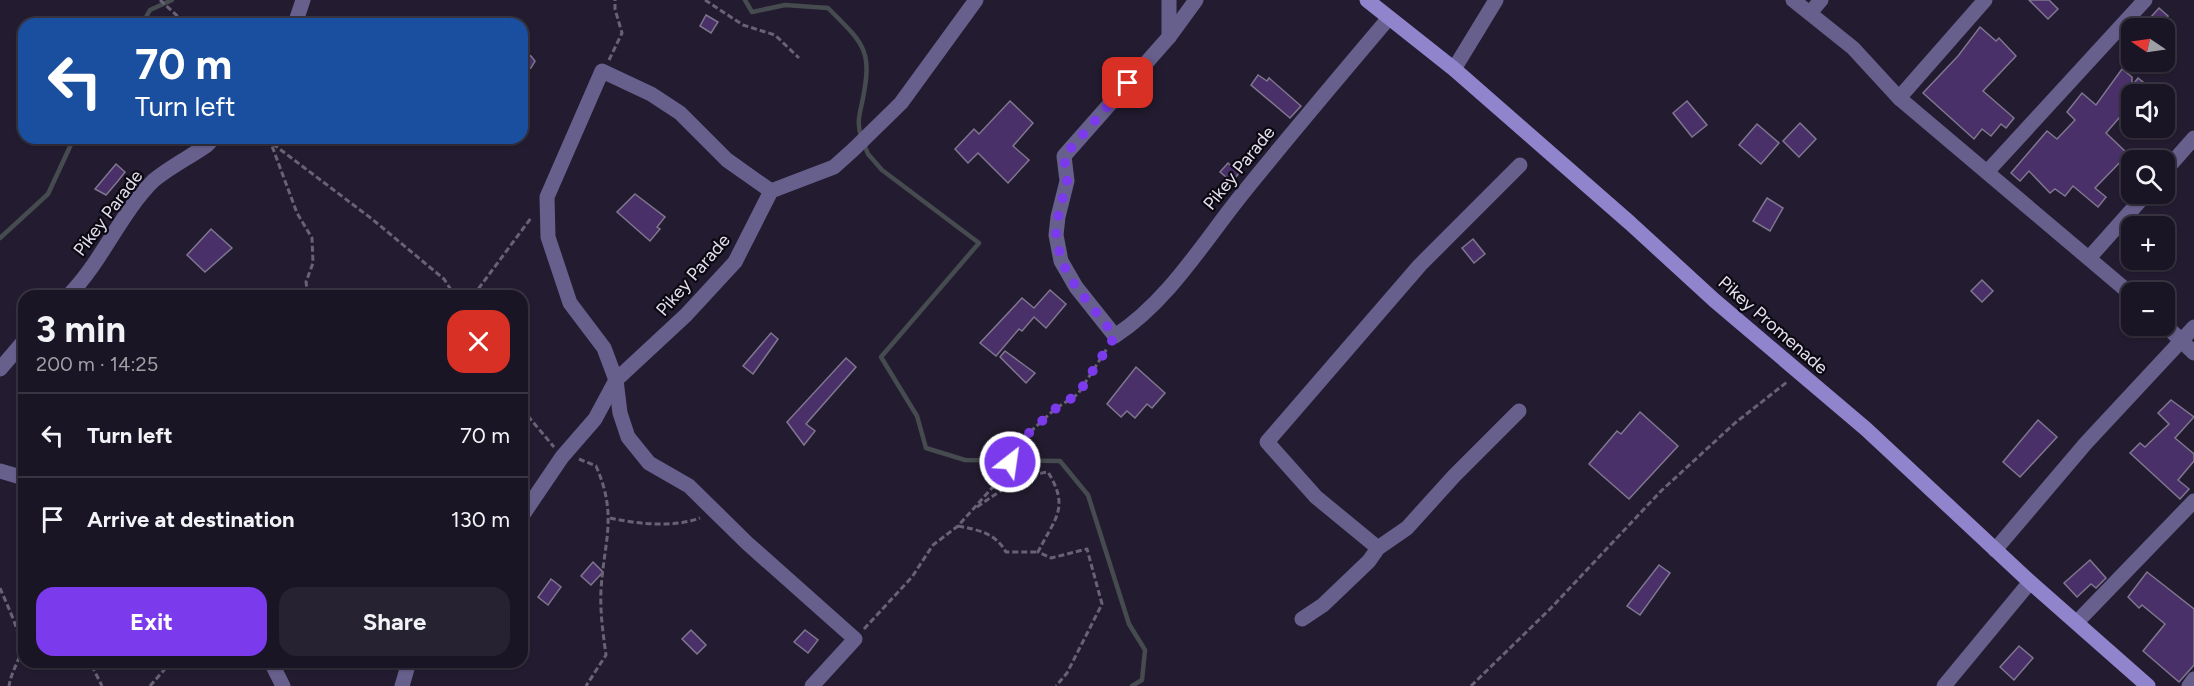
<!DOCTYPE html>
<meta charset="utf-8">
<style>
:root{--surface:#1a1524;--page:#272231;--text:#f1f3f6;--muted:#9f9fa6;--line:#383441;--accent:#7c3aed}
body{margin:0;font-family:Figtree,sans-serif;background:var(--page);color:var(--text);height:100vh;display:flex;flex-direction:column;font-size:22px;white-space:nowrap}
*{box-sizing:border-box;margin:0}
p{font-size:20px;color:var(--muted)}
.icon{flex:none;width:33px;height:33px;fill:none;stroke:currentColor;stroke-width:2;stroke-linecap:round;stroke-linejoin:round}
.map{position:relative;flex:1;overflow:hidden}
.drawer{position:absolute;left:18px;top:290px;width:510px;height:378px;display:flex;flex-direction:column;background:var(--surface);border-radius:18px;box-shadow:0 2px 4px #0004,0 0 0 2px var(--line)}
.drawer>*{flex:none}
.top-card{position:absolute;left:18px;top:18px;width:510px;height:126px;border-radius:18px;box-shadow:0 2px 4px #0004,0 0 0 2px var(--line);background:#1a4fa0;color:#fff;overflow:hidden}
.needle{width:39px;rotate:283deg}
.controls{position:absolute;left:2121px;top:18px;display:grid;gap:12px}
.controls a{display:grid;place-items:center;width:54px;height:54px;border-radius:12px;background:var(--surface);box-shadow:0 2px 4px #0004,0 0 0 2px var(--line);font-size:30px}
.pin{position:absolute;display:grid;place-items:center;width:51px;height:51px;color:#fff;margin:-26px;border-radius:12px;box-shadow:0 3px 9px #0006}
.me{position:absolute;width:66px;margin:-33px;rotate:30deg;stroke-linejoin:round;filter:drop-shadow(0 0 4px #0008)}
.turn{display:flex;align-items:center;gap:21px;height:126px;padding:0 18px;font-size:27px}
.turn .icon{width:78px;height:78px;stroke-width:2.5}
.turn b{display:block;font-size:42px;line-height:51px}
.round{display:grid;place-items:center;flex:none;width:63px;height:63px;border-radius:18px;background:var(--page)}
.summary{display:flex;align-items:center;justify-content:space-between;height:102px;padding:0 18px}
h1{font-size:36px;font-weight:700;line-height:45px}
.action{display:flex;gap:12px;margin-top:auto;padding:12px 18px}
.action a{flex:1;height:69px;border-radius:18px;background:var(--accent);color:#fff;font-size:24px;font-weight:700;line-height:69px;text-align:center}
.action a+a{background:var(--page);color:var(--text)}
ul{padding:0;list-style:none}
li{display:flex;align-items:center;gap:18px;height:84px;padding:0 18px;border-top:2px solid var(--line)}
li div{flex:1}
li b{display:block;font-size:22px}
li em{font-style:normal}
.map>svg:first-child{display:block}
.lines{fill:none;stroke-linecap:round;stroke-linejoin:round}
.stream{stroke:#454b4f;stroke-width:4.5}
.building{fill:#493068;stroke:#7f768f;stroke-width:1.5}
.path{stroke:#686274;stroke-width:3;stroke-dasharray:6 3;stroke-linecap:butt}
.street{stroke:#67608d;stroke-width:15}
.secondary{stroke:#9084cc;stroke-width:15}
.route{stroke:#7c3aed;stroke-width:10;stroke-dasharray:0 18}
.labels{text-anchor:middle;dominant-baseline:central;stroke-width:4.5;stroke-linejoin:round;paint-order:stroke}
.street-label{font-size:18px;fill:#e3dfed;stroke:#0b0811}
</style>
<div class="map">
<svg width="2194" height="686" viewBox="0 0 2194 686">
<rect width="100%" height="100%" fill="#231c30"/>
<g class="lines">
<g class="stream">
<path d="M745,0L752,12L785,5L828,8C865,45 873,50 862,103C859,116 857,124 861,136"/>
<polyline points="142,24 150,10 172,0"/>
<polyline points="864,144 868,154 882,170 979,243 881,357 917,416 926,448 965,460 1060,461 1088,495 1129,624 1145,650 1142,680 1132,686"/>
<polyline points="0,238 48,194 74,138"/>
</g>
</g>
<g class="building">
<polygon points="2029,0 2049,0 2058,9 2048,19"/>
<polygon points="2159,8 2168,16 2157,28 2141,28"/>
<polygon points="706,15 718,22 711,33 700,26"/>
<polygon points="1980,27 1996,41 1999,38 2016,56 1983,91 2014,118 2006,128 2001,124 1991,136 1982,129 1974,139 1923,93 1958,56"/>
<polygon points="522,51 531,56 535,61 531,68 522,71"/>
<polygon points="2122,69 2132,77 2132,86 2138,78 2158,94 2132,94 2132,103 2106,133 2128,154 2095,188 2106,197 2098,207 2073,186 2065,196 2055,189 2050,193 2029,171 2020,181 2011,173 2047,131 2057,139 2075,120 2067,112 2082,93 2096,105"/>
<polygon points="1258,75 1267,81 1269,78 1301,106 1290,118 1251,85"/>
<polygon points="1010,101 1033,123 1013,146 1029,160 1008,183 978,153 968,163 955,149 974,129 979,134"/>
<polygon points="1687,101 1707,125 1692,137 1673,113"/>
<polygon points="1800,123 1816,139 1799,157 1783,141"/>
<polygon points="1757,124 1779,143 1761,164 1739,145"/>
<polygon points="1228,163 1239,173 1232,182 1220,172"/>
<polygon points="116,164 125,172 118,181 106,195 95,189"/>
<polygon points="635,194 665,217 657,227 660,229 650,241 617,212"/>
<polygon points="1767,198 1783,208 1770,231 1753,221"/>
<polygon points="211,229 232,248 205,272 187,255"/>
<polygon points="1473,239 1485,254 1474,263 1462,248"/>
<polygon points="1982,280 1993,291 1982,302 1971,291"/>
<polygon points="1050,290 1066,304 1046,328 1034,317 1022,331 1019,329 996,356 980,343 1022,298 1034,308"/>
<polygon points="771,333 778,339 753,374 743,366"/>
<polygon points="1005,351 1035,373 1026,383 1000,357"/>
<polygon points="846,358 856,367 806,424 815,431 804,445 787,422"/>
<polygon points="1136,367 1165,393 1152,408 1147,404 1135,418 1127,411 1121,417 1107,404"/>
<polygon points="2171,400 2194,417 2175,438 2194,454 2194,461 2178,480 2189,489 2180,499 2130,453 2140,443 2145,447 2169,424 2158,413"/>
<polygon points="1640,412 1678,446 1629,499 1589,464 1617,431 1621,434"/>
<polygon points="2038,420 2057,437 2020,477 2003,462"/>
<polygon points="2090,560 2106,578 2096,588 2091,584 2077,597 2064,583"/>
<polygon points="593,562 603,572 591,585 581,576"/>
<polygon points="1659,565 1670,573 1640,615 1627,606"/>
<polygon points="2147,572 2194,609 2194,665 2179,682 2143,651 2165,624 2142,605 2139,608 2128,597"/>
<polygon points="551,579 561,587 548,605 538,597"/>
<polygon points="691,630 706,645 697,654 682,639"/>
<polygon points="805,630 818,640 808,653 794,642"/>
<polygon points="2019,646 2033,658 2014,680 2000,667"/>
</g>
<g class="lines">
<g class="path">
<polyline points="160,0 186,24"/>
<polyline points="705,0 743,25 775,35 799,58"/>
<polyline points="609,60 622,33 615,9 615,0"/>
<polyline points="269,138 297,213 312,238 313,263 306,282 308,296"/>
<polyline points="273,144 372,219 444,279 455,296"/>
<polyline points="473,296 531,218"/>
<polyline points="522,409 554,447"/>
<path d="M579,459L596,466C618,516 604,540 601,590C600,613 603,633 606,655L586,686"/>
<path d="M977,507C1000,491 1020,476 1048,472C1070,508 1055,518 1038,552L1051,558L1087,549L1102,604L1067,673L1056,686"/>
<path d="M610,518C638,524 673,528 700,518"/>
<path d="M958,526C979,530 995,533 1006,552H1038"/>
<path d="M0,588C6,603 25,640 20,655C16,666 11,674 9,686"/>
<polyline points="864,629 912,577 933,545 958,526 1007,471 1015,446 1055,409 1078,394 1108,347"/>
<polyline points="83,662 93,668 102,686"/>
<polyline points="150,686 171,662"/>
<polyline points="1471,686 1551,608 1661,491 1735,423 1787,382"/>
</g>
<g class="street">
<path d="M1169,0V37L1064,156L1067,181L1058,217L1056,235L1061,261L1076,287L1115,336C1167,302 1201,246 1239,198C1288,137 1338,78 1388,19"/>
<polyline points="1793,0 1853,48 1899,98 2132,295"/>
<polyline points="1810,13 1821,0"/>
<polyline points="295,24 303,0"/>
<polyline points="1169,37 1196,0"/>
<polyline points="1454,69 1496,0"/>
<polyline points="1899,98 1985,0"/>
<polyline points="1987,172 2145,0"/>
<polyline points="2164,172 2194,138"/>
<polyline points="771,191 727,160 680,113 651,94 602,71 547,197 548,237 570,303 604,348 616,380 620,413 628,437 649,463 689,486 747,543 855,639 812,686"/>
<polyline points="2089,258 2146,194"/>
<path d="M68,296C102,262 119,215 153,181C168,168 190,157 207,145L214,138"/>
<polyline points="2164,324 2194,353"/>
<polyline points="0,369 24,341"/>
<polyline points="0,471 24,478"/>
<polyline points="522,516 562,457 595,419 616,380 686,315 735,262 771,191 834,167 854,149 901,103 976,0"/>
<polyline points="1378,548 1316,497 1267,442 1420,265 1520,165"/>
<polyline points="1995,550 2086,443 2194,327"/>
<polyline points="1302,619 1323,605 1369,561 1378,548 1407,528 1454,476 1519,411"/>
<polyline points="2077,622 2194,501"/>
<polyline points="271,662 283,686"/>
<polyline points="402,686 409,662"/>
<polyline points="1944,686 2030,582"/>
<polyline points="2189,686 2194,679"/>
</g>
<polyline class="secondary" points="1367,0 1454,69 1630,223 1714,300 1866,429 2030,582 2148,686"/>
</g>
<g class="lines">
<polyline class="route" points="1010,462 1015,446 1055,409 1078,394 1115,336 1076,287 1061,261 1056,234 1058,217 1067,181 1064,156 1128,83"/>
</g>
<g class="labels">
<g class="street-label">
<text transform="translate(1239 168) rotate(-51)">Pikey Parade</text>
<text transform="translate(108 213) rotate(-53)">Pikey Parade</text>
<text transform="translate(693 275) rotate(-49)">Pikey Parade</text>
<text transform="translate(1773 325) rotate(41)">Pikey Promenade</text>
</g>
</g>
</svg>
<div class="controls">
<a><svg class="needle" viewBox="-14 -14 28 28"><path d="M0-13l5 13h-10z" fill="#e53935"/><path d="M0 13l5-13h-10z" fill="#9f9fa6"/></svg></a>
<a><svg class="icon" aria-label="sound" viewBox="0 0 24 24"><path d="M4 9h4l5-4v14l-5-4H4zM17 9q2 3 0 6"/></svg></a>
<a><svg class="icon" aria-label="search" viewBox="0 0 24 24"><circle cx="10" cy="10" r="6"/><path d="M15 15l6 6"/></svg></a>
<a>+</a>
<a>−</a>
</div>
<div class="pin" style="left:1128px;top:83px;background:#d93025"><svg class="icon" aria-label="arrive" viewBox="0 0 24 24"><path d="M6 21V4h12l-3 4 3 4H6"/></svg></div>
<svg class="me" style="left:1010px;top:462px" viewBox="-20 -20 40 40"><circle r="17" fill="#7c3aed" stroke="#fff" stroke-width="3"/><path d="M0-11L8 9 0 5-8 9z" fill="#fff"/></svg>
<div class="top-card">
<div class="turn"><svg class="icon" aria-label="left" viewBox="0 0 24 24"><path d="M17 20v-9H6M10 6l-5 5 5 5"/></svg><div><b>70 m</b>Turn left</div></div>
</div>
<section class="drawer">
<div class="summary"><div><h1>3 min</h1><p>200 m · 14:25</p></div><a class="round" style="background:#d93025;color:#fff"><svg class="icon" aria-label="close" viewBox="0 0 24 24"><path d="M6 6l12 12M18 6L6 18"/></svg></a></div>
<ul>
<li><svg class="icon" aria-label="left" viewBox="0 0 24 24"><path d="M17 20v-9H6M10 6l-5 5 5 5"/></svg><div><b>Turn left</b></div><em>70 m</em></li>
<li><svg class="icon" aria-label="arrive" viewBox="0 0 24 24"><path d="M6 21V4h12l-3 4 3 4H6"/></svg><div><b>Arrive at destination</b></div><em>130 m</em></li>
</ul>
<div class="action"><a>Exit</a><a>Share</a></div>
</section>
</div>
